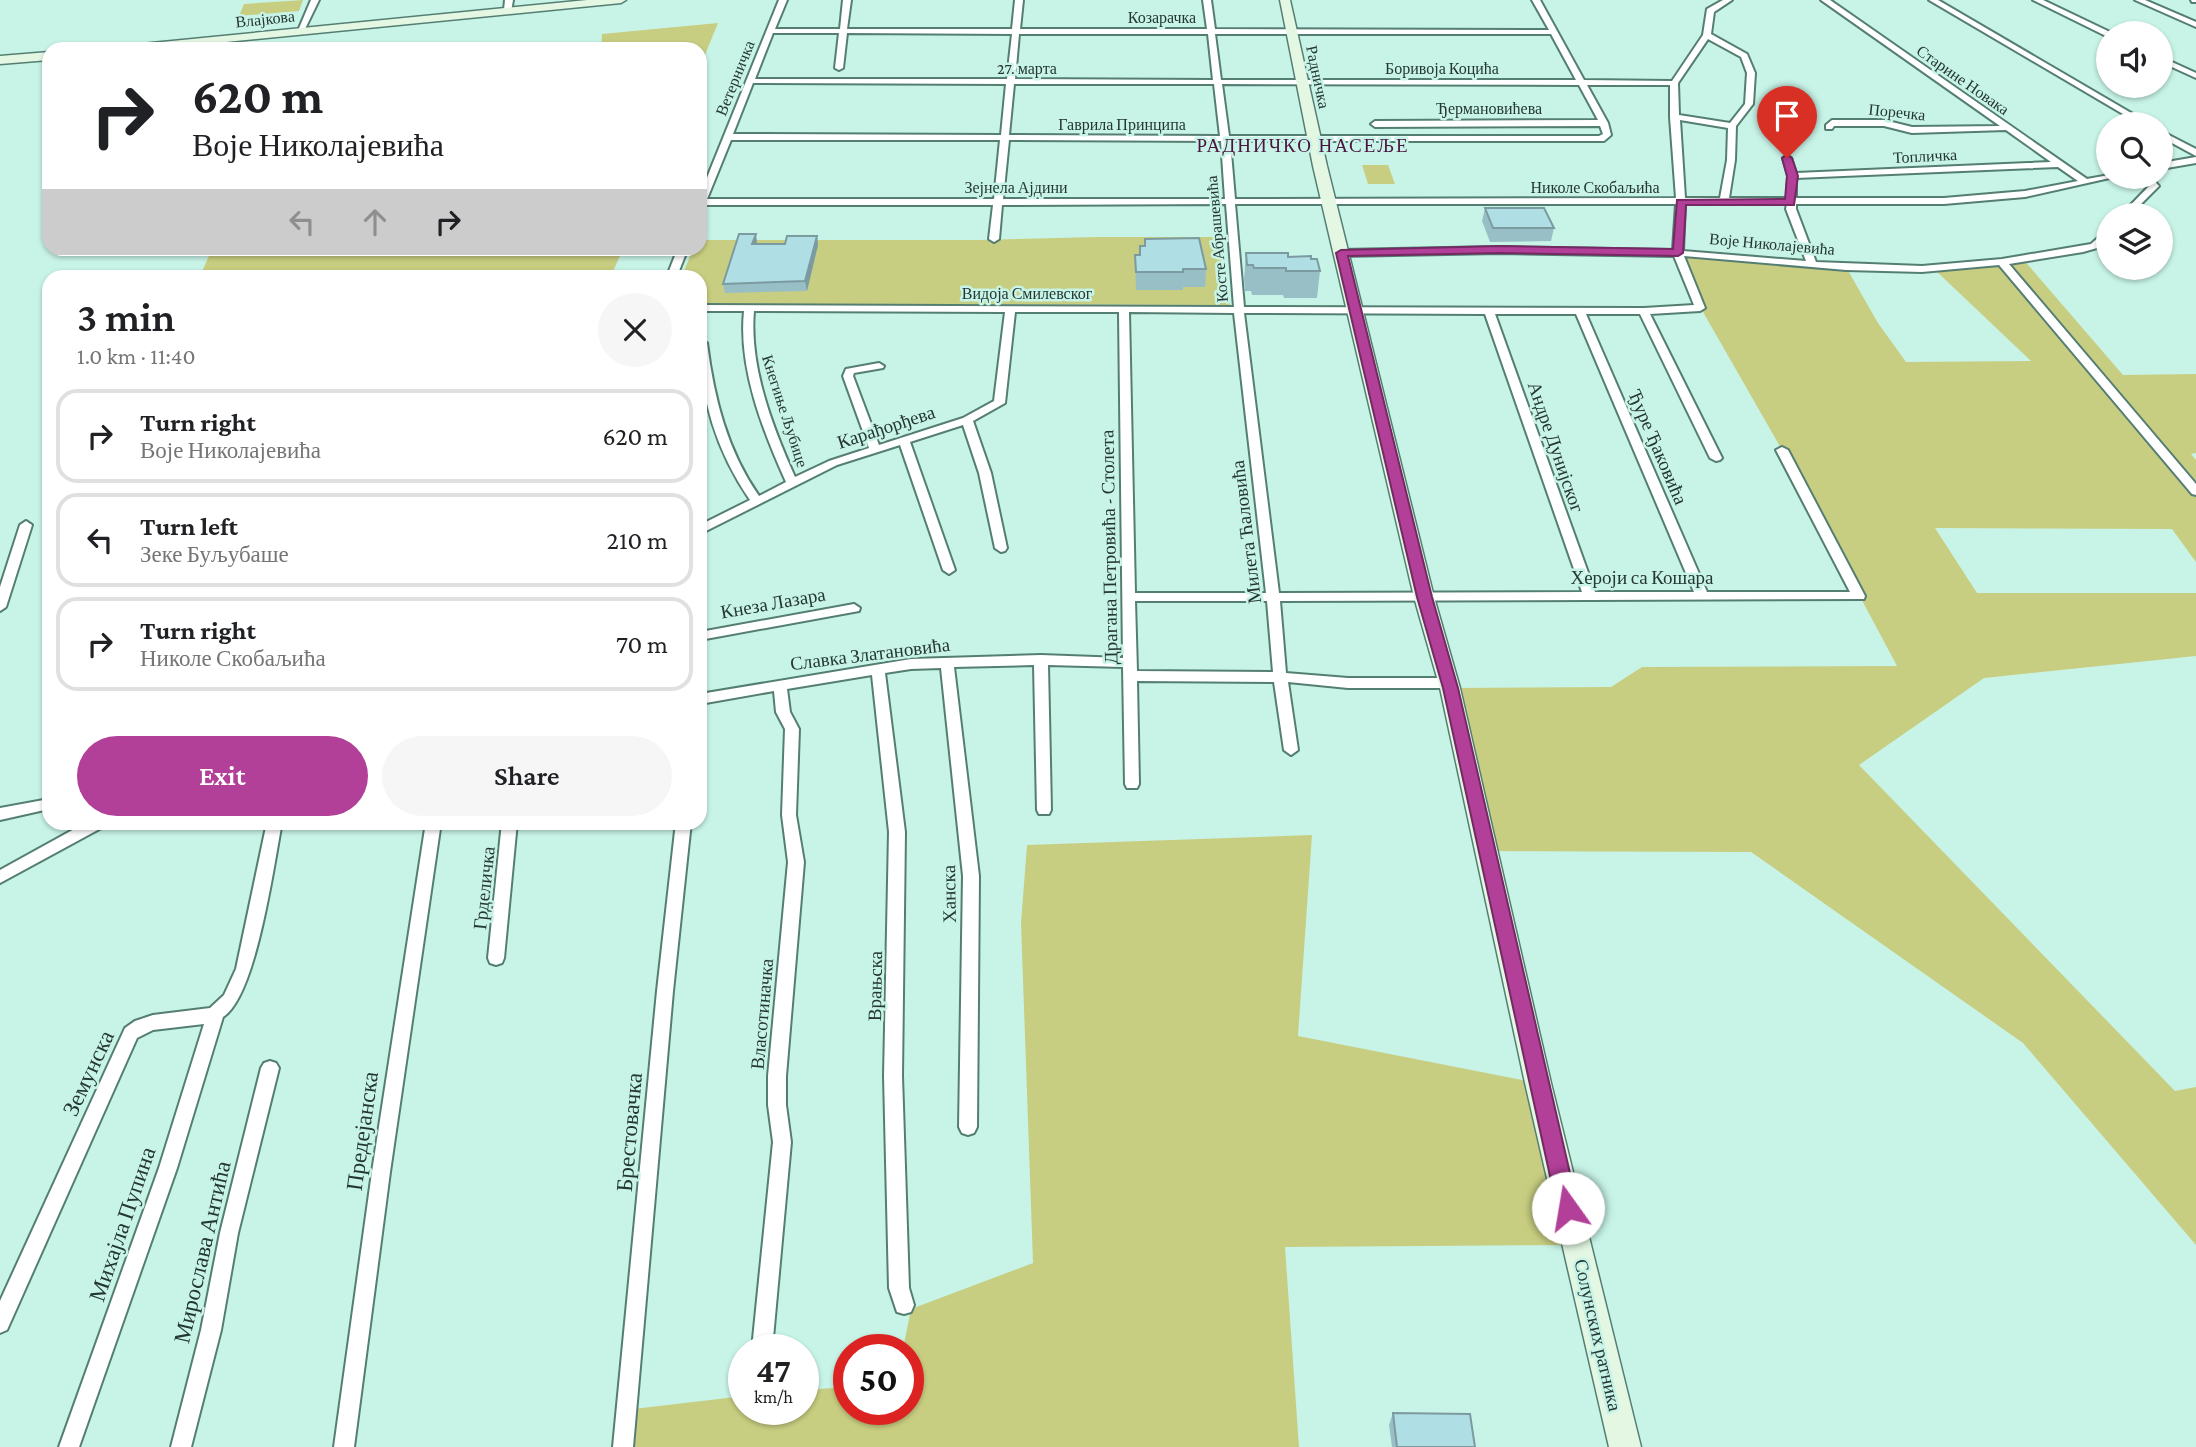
<!DOCTYPE html>
<meta charset="utf-8">
<style>
:root{--surface:#fff;--page:#f6f6f6;--text:#202124;--muted:#757577;--line:#e0e0e0;--accent:#b23f98}
body{margin:0;font-family:"Crimson Pro",serif;background:var(--page);color:var(--text);height:100vh;display:flex;flex-direction:column;font-size:26px;white-space:nowrap}
*{box-sizing:border-box;margin:0}
p{font-size:23px;color:var(--muted)}
.icon{flex:none;width:38px;height:38px;fill:none;stroke:currentColor;stroke-width:2;stroke-linecap:round;stroke-linejoin:round}
.map{position:relative;flex:1;overflow:hidden}
.side{position:absolute;left:42px;top:270px;width:665px;height:560px;display:flex;flex-direction:column;background:var(--surface);border-radius:21px;box-shadow:0 2px 5px #0004}
.side>*{flex:none}
.top-card{position:absolute;left:42px;top:42px;width:665px;height:214px;border-radius:21px;box-shadow:0 2px 5px #0004;background:#fff;color:var(--text);overflow:hidden}
.fabs{position:absolute;left:2096px;top:21px;display:grid;gap:14px}
.fabs a{display:grid;place-items:center;width:77px;height:77px;border-radius:50%;background:var(--surface);box-shadow:0 2px 5px #0004;font-size:35px}
.speed{position:absolute;left:728px;top:1334px;display:flex;gap:14px;font-size:35px;font-weight:700;text-align:center}
.speed>*{display:grid;place-content:center;width:91px;height:91px;border-radius:50%;background:var(--surface);box-shadow:0 2px 5px #0004;line-height:1}
.speed small{font-size:18px;font-weight:400}
.speed .limit{border:10px solid #d22;background:#fff;color:#111}
.pin{position:absolute;display:grid;place-items:center;width:60px;height:60px;color:#fff;margin:-72px -30px;border-radius:50% 50% 50% 0;rotate:-45deg;box-shadow:0 0 7px #0007}
.pin .icon{rotate:45deg}
.me{position:absolute;width:77px;margin:-38px;rotate:347deg;stroke-linejoin:round;filter:drop-shadow(0 0 5px #0008)}
.turn{display:flex;align-items:center;gap:24px;height:147px;padding:0 35px;font-size:32px}
.turn .icon{width:91px;height:91px;stroke-width:2.5}
.turn b{display:block;font-size:49px;line-height:60px}
.lanes{display:flex;align-items:center;height:66px;padding:0 35px;background:#0003;justify-content:center;gap:35px;direction:ltr}
.lanes .off{opacity:.35}
.round{display:grid;place-items:center;flex:none;width:74px;height:74px;border-radius:37px;background:var(--page)}
.overview{display:flex;align-items:center;justify-content:space-between;height:119px;padding:0 35px}
h1{font-size:42px;font-weight:600;line-height:52px}
.primary-button{display:flex;gap:14px;margin-top:auto;padding:14px 35px}
.primary-button a{flex:1;height:80px;border-radius:42px;background:var(--accent);color:#fff;font-size:28px;font-weight:600;line-height:80px;text-align:center}
.primary-button a+a{background:var(--page);color:var(--text)}
ul{padding:0;list-style:none}
li{display:flex;align-items:center;gap:21px;height:94px;margin:0 14px 10px;padding:0 21px;border:4px solid var(--line);border-radius:21px}
li div{flex:1}
li b{display:block;font-size:26px}
li em{font-style:normal}
.map>svg:first-child{display:block}
.green{fill:#c8ce81}
.lines{fill:none;stroke-linecap:round;stroke-linejoin:round}
.street-casing{stroke:#557e73;stroke-width:4}
.secondary-casing{stroke:#557e73;stroke-width:3}
.street{fill:#fff;fill-rule:evenodd}
.secondary{fill:#e3f7e3;fill-rule:evenodd}
.wall{fill:#97bfc5}
.shaded-wall{fill:#7b9ba0}
.building{fill:#b0dee5;stroke:#7b9ba0;stroke-width:2}
.route{fill:#b23f98;stroke:#742963;stroke-width:2}
.labels{text-anchor:middle;dominant-baseline:central;stroke-width:5;stroke-linejoin:round;paint-order:stroke}
.far-street-label{font-size:16px;fill:#253732;stroke:#c8f4e8}
.far-quarter-label{font-size:19px;letter-spacing:2px;fill:#4b133e;stroke:#c8f4e8}
.street-label{font-size:19px;fill:#253732;stroke:#c8f4e8}
.near-street-label{font-size:23px;fill:#253732;stroke:#c8f4e8}
</style>
<div class="map">
<svg width="2196" height="1447" viewBox="0 0 2196 1447">
<rect width="100%" height="100%" fill="#c8f4e8"/>
<g class="green">
<polygon points="303,0 299,11 239,16 244,4"/>
<polygon points="718,23 700,67 700,49 601,49 602,34"/>
<polygon points="1362,165 1388,165 1395,184 1368,184"/>
<polygon points="1097,237 1222,237 1230,305 700,304 700,276 682,276 693,249 700,248 700,240 980,240"/>
<polygon points="212,249 212,248 623,249 611,276 200,276"/>
<polygon points="1678,253 1846,267 1878,323 1906,362 2031,361 1934,269 2023,259 2123,375 2196,374 2196,453 2191,454 2196,460 2196,562 2172,529 1935,528 1977,593 2196,593 2196,656 1984,678 1859,765 2175,1091 2196,1087 2196,1245 2023,1043 1751,852 1486,851 1450,688 1611,687 1642,667 1897,666 1782,450 1703,312"/>
<polygon points="1312,835 1298,1036 1538,1083 1576,1245 1285,1247 1299,1447 622,1447 625,1410 744,1396 744,1409 803,1409 803,1390 849,1387 849,1409 908,1409 908,1349 903,1349 911,1309 1033,1263 1021,923 1027,845"/>
</g>
<g class="lines">
<defs>
<g id="street">
<polygon points="311,0 319,0 304,31 297,33"/>
<polygon points="505,0 513,0 511,12 504,10"/>
<path d="M779,0H787L775,29H840L843,0H851L847,29H1012L1015,0H1023L1020,29H1207L1203,0H1211L1215,29L1549,30L1532,0H1540L1584,80L1672,81L1703,35L1707,9L1723,0H1732L1714,12L1711,34L1747,54L1755,73L1753,104L1736,126L1735,160L1729,198H1787L1788,176L1783,158L1787,155L1791,158L1796,173L2051,162L2006,130L1912,133L1884,126H1834L1832,129H1826V125L1832,120H1884L1912,127L2000,126L1821,0H1830L2087,179L2109,175V177H2114L2025,197L1944,204H1796V209L1816,262L1922,266L2002,259L2091,244L2109,228V237L2097,248L2083,252L2009,264L2196,484V495L2192,494L1999,265L1922,272L1846,270L1684,256L1705,308L1700,311L1650,314L1722,458L1720,460L1716,461L1710,458L1640,314H1586L1707,592H1850L1776,450L1782,447L1788,450L1865,596L1864,599L1280,601L1286,673L1348,678H1449L1456,683L1449,688H1348L1288,682L1298,750L1291,755L1284,750L1274,682L1137,681L1139,784L1137,788H1127L1125,784L1123,667L1048,665L1051,810L1049,814H1039L1037,810L1034,665L954,667L979,876L977,1127L974,1133L968,1135L962,1133L959,1127L963,876L941,668L911,669L885,673L905,832L902,1076L909,1288L914,1305L911,1312L904,1314L897,1312L889,1288L884,1076L889,832L872,675L787,689L790,712L799,729L796,815L804,862L786,1076V1105L791,1142L772,1349H752L773,1142L768,1105V1076L788,862L782,815L785,729L776,712L774,691L700,704V694L911,659L1041,655L1123,658L1119,312H1015L1005,403L973,421L991,473L1007,548L1005,551L1001,552L995,548L979,473L963,425L910,442L955,570L949,574L943,570L900,445L837,465L700,534V525L750,500C717,452 700,399 700,340L707,343C714,398 727,450 759,496L786,482C763,431 738,368 744,311H700V305L1234,307L1226,204L1002,205L999,239L994,242L989,239L993,205H705L700,209V195ZM773,33H839L835,68L839,70L843,68L847,33L1012,34L1007,79H755ZM1019,34H1208L1213,80L1015,79ZM1215,34H1551L1576,80H1221ZM1708,39L1741,57L1747,73L1745,104L1730,123L1679,115L1678,83ZM753,83L1006,84L1001,135L733,134ZM1014,84H1214L1220,136L1009,135ZM1222,84L1579,85L1598,120L1375,121L1371,124L1375,127L1600,126L1603,134L1599,136H1229ZM1587,85H1670V117L1676,198L1235,199L1230,141H1604L1611,135L1608,123ZM1680,120L1728,128L1727,160L1720,198H1685ZM731,140H1000L994,199H707ZM1009,140L1221,141L1225,199H1003ZM2058,167L2078,181L2025,191L1944,198H1796V178ZM1235,204H1676L1673,250L1500,247L1341,250L1336,253L1341,256L1500,253L1674,256L1694,305L1644,308L1244,307ZM1685,204H1787L1786,209L1806,261L1683,251ZM754,311L1005,312L994,401L963,418L879,445L853,376L854,373L883,368L884,366L879,363L846,369L843,376L869,448L829,461L795,477C773,428 749,367 754,311ZM1129,312L1234,313L1266,593H1135ZM1244,313L1485,314L1582,592L1279,593ZM1495,314H1576L1694,592H1595ZM1135,601H1267L1273,672L1137,671Z"/>
<polygon points="1929,0 1938,0 2150,124 2140,124"/>
<polygon points="2033,0 2043,0 2112,33 2106,36"/>
<polygon points="2135,0 2145,0 2196,22 2196,27"/>
<polygon points="2191,0 2196,0 2196,2 2192,2"/>
<polygon points="2161,57 2196,73 2196,78 2161,62"/>
<polygon points="2161,131 2196,149 2196,156 2161,137"/>
<polygon points="2196,157 2196,163 2161,169 2161,163"/>
<polygon points="2142,177 2151,177 2159,186 2130,215 2121,215 2149,186"/>
<polygon points="678,248 688,248 677,276 667,276"/>
<polygon points="26,521 32,525 6,607 0,611 0,587 20,525"/>
<polygon points="854,604 860,608 859,611 700,640 700,632"/>
<polygon points="49,799 49,809 0,820 0,808"/>
<polygon points="87,822 107,822 105,826 0,883 0,870"/>
<path d="M267,822H282C274,864 256,997 223,1017L177,1168L79,1447H59L159,1168L204,1024L153,1030L137,1038L7,1330L0,1333V1301L125,1028L135,1021L153,1015L210,1008L224,995L236,969Z"/>
<polygon points="426,822 441,822 390,1172 354,1447 334,1447 372,1172"/>
<polygon points="502,822 517,822 504,958 502,963 496,965 490,963 488,958"/>
<polygon points="676,822 691,822 673,991 633,1447 613,1447 657,991"/>
<polygon points="270,1061 276,1063 279,1068 238,1233 221,1330 191,1447 171,1447 201,1330 220,1233 261,1068 264,1063"/>
</g>
<g id="secondary">
<polygon points="587,0 626,0 621,3 156,49 115,49 121,46"/>
<polygon points="1280,0 1290,0 1327,166 1434,597 1460,688 1551,1083 1641,1447 1609,1447 1525,1083 1440,688 1414,597 1313,166"/>
<polygon points="49,52 49,60 0,64 0,56"/>
</g>
</defs>
<use href="#street" class="street-casing"/>
<use href="#secondary" class="secondary-casing"/>
<use href="#street" class="street"/>
<use href="#secondary" class="secondary"/>
</g>
<g class="wall">
<polygon points="1485,208 1554,228 1551,241 1490,242 1482,221"/>
<polygon points="817,236 818,245 807,291 725,293 723,284 757,242 757,244 785,244"/>
<polygon points="1140,246 1206,269 1205,287 1183,287 1183,290 1136,290 1135,255 1140,255"/>
<polygon points="1246,253 1311,259 1320,271 1317,298 1284,298 1283,295 1252,295 1251,291 1245,291 1244,279"/>
<polygon points="1393,1413 1475,1447 1392,1447 1389,1425"/>
</g>
<g class="shaded-wall">
<polygon points="756,234 757,242 754,253 752,244"/>
<polygon points="817,236 818,245 807,291 805,281"/>
</g>
<g class="building">
<polygon points="1485,208 1544,208 1554,228 1493,228"/>
<polygon points="739,234 756,234 752,244 785,244 787,236 817,236 805,281 723,284"/>
<polygon points="1199,238 1206,269 1183,269 1183,272 1136,272 1135,255 1140,255 1140,246 1145,246 1145,239"/>
<polygon points="1246,253 1288,253 1288,257 1311,256 1311,259 1317,259 1320,271 1286,271 1286,268 1254,268 1253,265 1247,265"/>
<polygon points="1393,1413 1470,1414 1475,1447 1397,1447"/>
</g>
<polygon class="route" points="1787,155 1792,158 1798,176 1794,205 1686,205 1683,253 1678,256 1500,253 1348,256 1432,597 1458,688 1578,1208 1575,1215 1568,1217 1560,1215 1557,1208 1443,688 1417,597 1336,253 1341,250 1500,246 1673,249 1677,200 1785,199 1787,176 1782,158"/>
<g class="labels">
<g class="far-street-label">
<text x="1162" y="17">Козарачка</text>
<text transform="translate(265 19) rotate(-6)">Влајкова</text>
<text x="1027" y="68">27. марта</text>
<text x="1442" y="68">Боривоја Коцића</text>
<text transform="translate(1318 77) rotate(78)">Радничка</text>
<text transform="translate(735 78) rotate(-68)">Ветерничка</text>
<text transform="translate(1963 80) rotate(35)">Старине Новака</text>
<text x="1489" y="108">Ђермановићева</text>
<text transform="translate(1897 112) rotate(6)">Поречка</text>
<text x="1122" y="124">Гаврила Принципа</text>
<text transform="translate(1925 156) rotate(-3)">Топличка</text>
<text x="1016" y="187">Зејнела Ајдини</text>
<text x="1595" y="187">Николе Скобаљића</text>
<text transform="translate(1217 239) rotate(-95)">Косте Абрашевића</text>
<text transform="translate(1772 244) rotate(5)">Воје Николајевића</text>
<text x="1027" y="293">Видоја Смилевског</text>
<text transform="translate(785 411) rotate(72)">Кнегиње Љубице</text>
</g>
<g class="far-quarter-label">
<text x="1303" y="145">РАДНИЧКО НАСЕЉЕ</text>
</g>
<g class="street-label">
<text transform="translate(886 427) rotate(-18)">Карађорђева</text>
<text transform="translate(1556 447) rotate(71)">Андре Дунијског</text>
<text transform="translate(1658 447) rotate(67)">Ђуре Ђаковића</text>
<text transform="translate(1246 532) rotate(-97)">Милета Ћаловића</text>
<text transform="translate(1109 547) rotate(-91)">Драгана Петровића - Столета</text>
<text x="1642" y="577">Хероји са Кошара</text>
<text transform="translate(773 603) rotate(-10)">Кнеза Лазара</text>
<text transform="translate(870 654) rotate(-7)">Славка Златановића</text>
<text transform="translate(484 888) rotate(-84)">Грделичка</text>
<text transform="translate(949 894) rotate(-91)">Ханска</text>
<text transform="translate(875 986) rotate(-89)">Врањска</text>
<text transform="translate(762 1014) rotate(-85)">Власотиначка</text>
<text transform="translate(1598 1335) rotate(77)">Солунских ратника</text>
</g>
<g class="near-street-label">
<text transform="translate(88 1073) rotate(-65)">Земунска</text>
<text transform="translate(362 1131) rotate(-82)">Предејанска</text>
<text transform="translate(629 1132) rotate(-85)">Брестовачка</text>
<text transform="translate(122 1224) rotate(-71)">Михајла Пупина</text>
<text transform="translate(202 1252) rotate(-77)">Мирослава Антића</text>
</g>
</g>
</svg>
<div class="fabs">
<a><svg class="icon" aria-label="sound" viewBox="0 0 24 24"><path d="M4 9h4l5-4v14l-5-4H4zM17 9q2 3 0 6"/></svg></a>
<a><svg class="icon" aria-label="search" viewBox="0 0 24 24"><circle cx="10" cy="10" r="6"/><path d="M15 15l6 6"/></svg></a>
<a><svg class="icon" aria-label="layers" viewBox="0 0 24 24"><path d="M12 4l9 5-9 5-9-5zM3 14l9 5 9-5"/></svg></a>
</div>
<div class="speed"><div>47<small>km/h</small></div><div class="limit">50</div></div>
<div class="pin" style="left:1787px;top:158px;background:#d93025"><svg class="icon" aria-label="arrive" viewBox="0 0 24 24"><path d="M6 21V4h12l-3 4 3 4H6"/></svg></div>
<svg class="me" style="left:1568px;top:1208px" viewBox="-20 -20 40 40"><circle r="19" fill="#fff"/><path d="M0-13L10 11 0 6-10 11z" fill="#b23f98"/></svg>
<div class="top-card">
<div class="turn"><svg class="icon" aria-label="right" viewBox="0 0 24 24"><path d="M7 20v-9h11M14 6l5 5-5 5"/></svg><div><b>620 m</b>Воје Николајевића</div></div>
<div class="lanes"><svg class="icon off" aria-label="left" viewBox="0 0 24 24"><path d="M17 20v-9H6M10 6l-5 5 5 5"/></svg><svg class="icon off" aria-label="ahead" viewBox="0 0 24 24"><path d="M12 20V5M6 11l6-6 6 6"/></svg><svg class="icon" aria-label="right" viewBox="0 0 24 24"><path d="M7 20v-9h11M14 6l5 5-5 5"/></svg></div>
</div>
<section class="side">
<div class="overview"><div><h1>3 min</h1><p>1.0 km · 11:40</p></div><a class="round"><svg class="icon" aria-label="close" viewBox="0 0 24 24"><path d="M6 6l12 12M18 6L6 18"/></svg></a></div>
<ul>
<li><svg class="icon" aria-label="right" viewBox="0 0 24 24"><path d="M7 20v-9h11M14 6l5 5-5 5"/></svg><div><b>Turn right</b><p>Воје Николајевића</p></div><em>620 m</em></li>
<li><svg class="icon" aria-label="left" viewBox="0 0 24 24"><path d="M17 20v-9H6M10 6l-5 5 5 5"/></svg><div><b>Turn left</b><p>Зеке Буљубаше</p></div><em>210 m</em></li>
<li><svg class="icon" aria-label="right" viewBox="0 0 24 24"><path d="M7 20v-9h11M14 6l5 5-5 5"/></svg><div><b>Turn right</b><p>Николе Скобаљића</p></div><em>70 m</em></li>
</ul>
<div class="primary-button"><a>Exit</a><a>Share</a></div>
</section>
</div>
